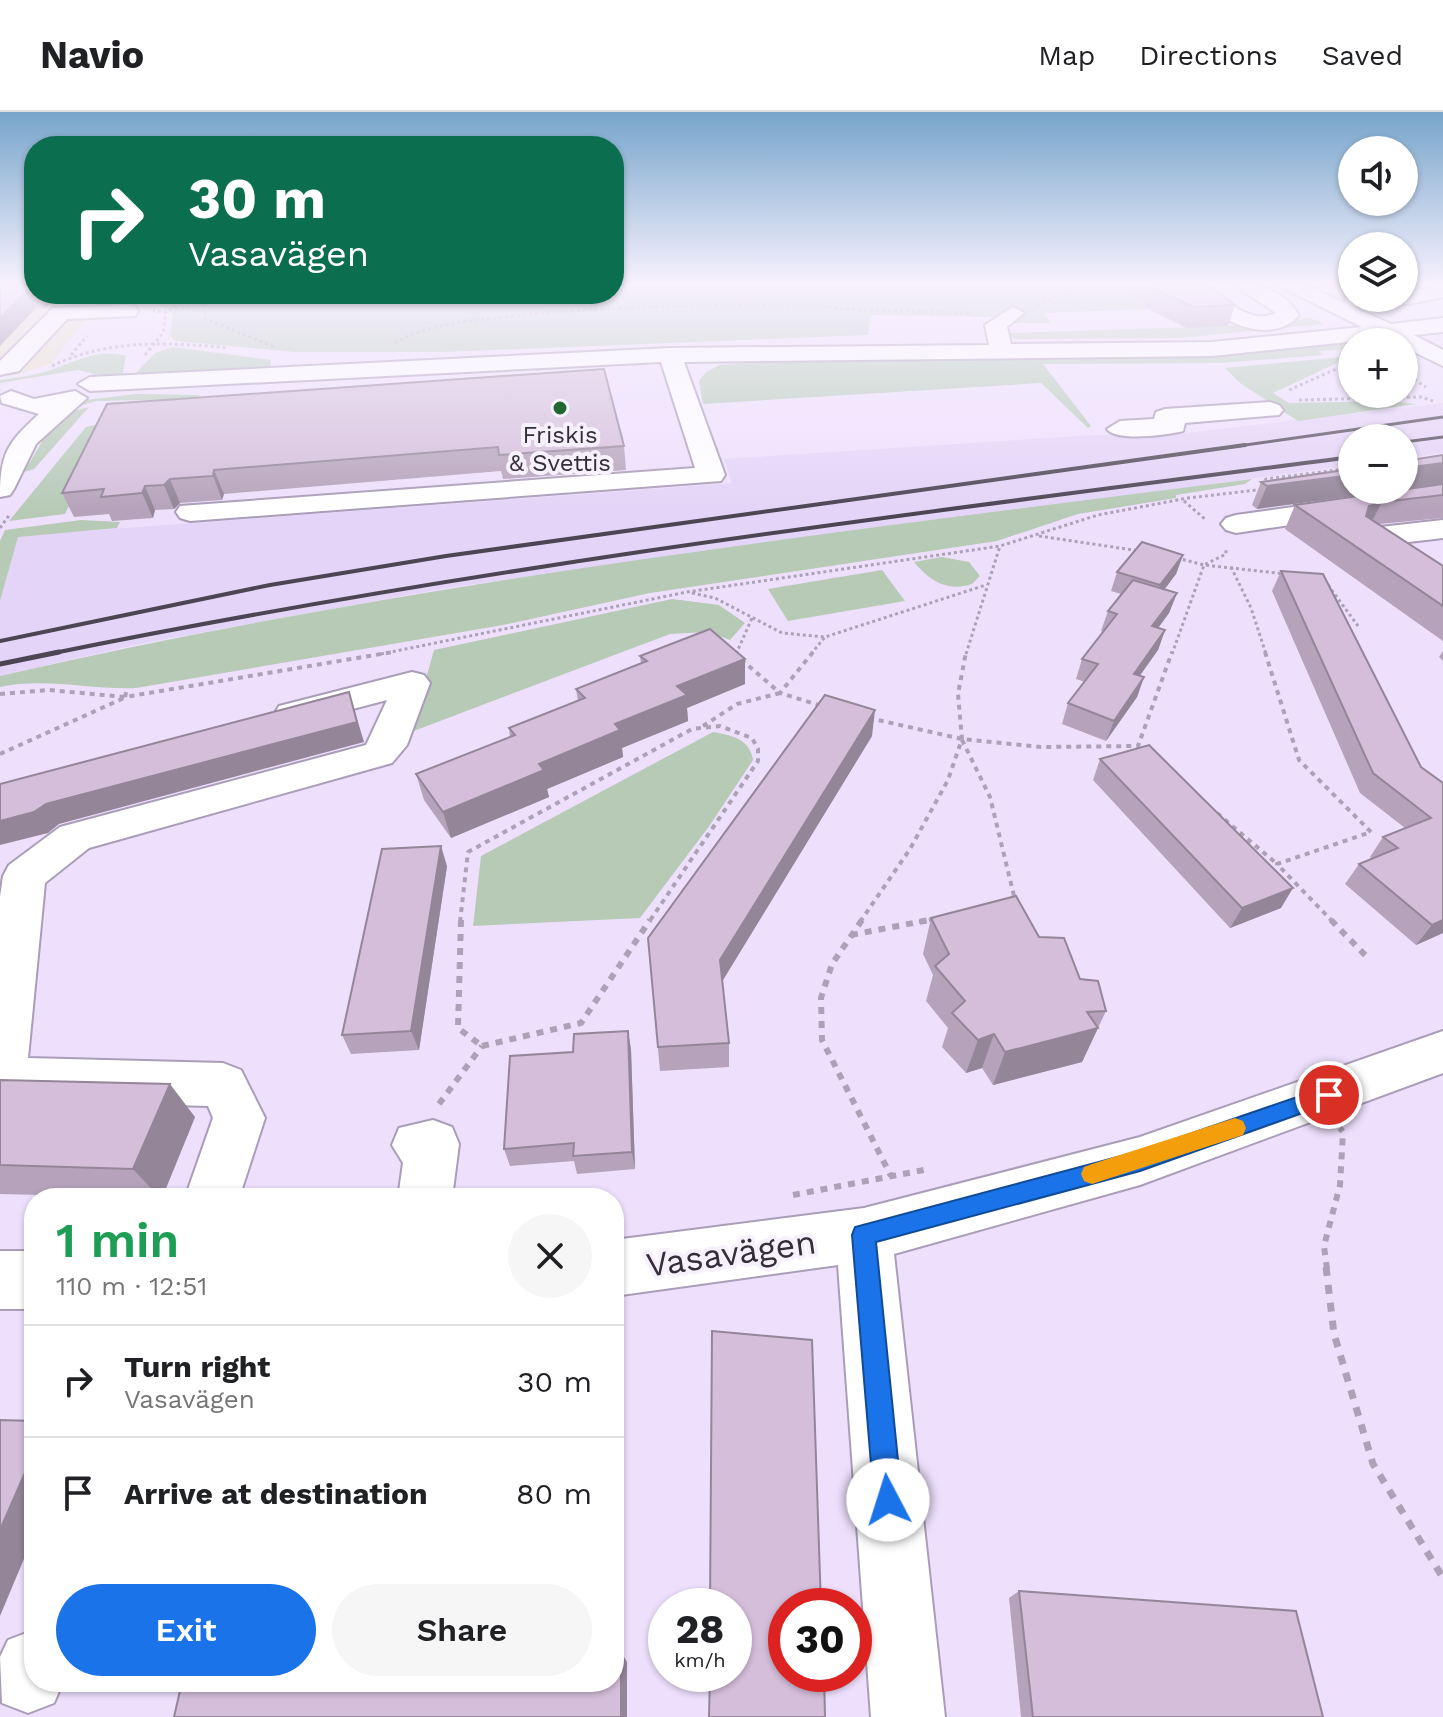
<!DOCTYPE html>
<meta charset="utf-8">
<style>
:root{--surface:#fff;--page:#f6f6f6;--text:#202124;--muted:#757577;--line:#e0e0e0;--accent:#1a73e8}
body{margin:0;font-family:"Work Sans",sans-serif;background:var(--page);color:var(--text);height:100vh;display:flex;flex-direction:column;font-size:30px;white-space:nowrap}
*{box-sizing:border-box;margin:0}
p{font-size:26px;color:var(--muted)}
.icon{flex:none;width:44px;height:44px;fill:none;stroke:currentColor;stroke-width:2;stroke-linecap:round;stroke-linejoin:round}
.map{position:relative;flex:1;overflow:hidden}
.panel{position:absolute;left:24px;top:1076px;width:600px;height:504px;display:flex;flex-direction:column;background:var(--surface);border-radius:32px;box-shadow:0 2px 6px #0004}
.panel>*{flex:none}
.hud{position:absolute;left:24px;top:24px;width:600px;height:168px;border-radius:32px;box-shadow:0 2px 6px #0004;background:#0b6e4f;color:#fff;overflow:hidden}
.controls{position:absolute;left:1338px;top:24px;display:grid;gap:16px}
.controls a{display:grid;place-items:center;width:80px;height:80px;border-radius:50%;background:var(--surface);box-shadow:0 2px 6px #0004;font-size:40px}
.speed{position:absolute;left:648px;top:1476px;display:flex;gap:16px;font-size:40px;font-weight:700;text-align:center}
.speed>*{display:grid;place-content:center;width:104px;height:104px;border-radius:50%;background:var(--surface);box-shadow:0 2px 6px #0004;line-height:1}
.speed small{font-size:20px;font-weight:400}
.speed .limit{border:12px solid #d22;background:#fff;color:#111}
.pin{position:absolute;display:grid;place-items:center;width:68px;height:68px;color:#fff;margin:-34px;border:4px solid #fff;border-radius:50%;box-shadow:0 2px 8px #0007}
.me{position:absolute;width:88px;margin:-44px;rotate:355deg;stroke-linejoin:round;filter:drop-shadow(0 0 6px #0008)}
.turn{display:flex;align-items:center;gap:28px;height:168px;padding:0 32px;font-size:36px}
.turn .icon{width:104px;height:104px;stroke-width:2.5}
.turn b{display:block;font-size:56px;line-height:68px}
.round{display:grid;place-items:center;flex:none;width:84px;height:84px;border-radius:42px;background:var(--page)}
.head{display:flex;align-items:center;justify-content:space-between;height:136px;padding:0 32px}
h1{font-size:48px;font-weight:600;line-height:60px;color:#1e9e55}
.primary-button{display:flex;gap:16px;margin-top:auto;padding:16px 32px}
.primary-button a{flex:1;height:92px;border-radius:48px;background:var(--accent);color:#fff;font-size:32px;font-weight:600;line-height:92px;text-align:center}
.primary-button a+a{background:var(--page);color:var(--text)}
ul{padding:0;list-style:none}
li{display:flex;align-items:center;gap:24px;height:112px;padding:0 32px;border-top:2px solid var(--line)}
li div{flex:1}
li b{display:block;font-size:30px}
li em{font-style:normal}
header{display:flex;align-items:center;gap:48px;box-sizing:border-box;height:112px;padding:0 40px;background:var(--surface);border-bottom:2px solid var(--line)}
header strong{font-size:38px}
nav{display:flex;gap:44px;margin-inline-start:auto;font-size:28px}
.map>svg:first-child{display:block}
.built{fill:#e4d4f7}
.education{fill:#e5dcc7}
.green{fill:#b6cab6}
.lines{fill:none;stroke-linecap:round;stroke-linejoin:round}
.minor-casing{stroke:#aa9db8;stroke-width:4}
.path-far3{stroke:#aca1b7;stroke-width:3;stroke-dasharray:3 3;stroke-linecap:butt}
.path-far2{stroke:#aca1b7;stroke-width:4;stroke-dasharray:5 5;stroke-linecap:butt}
.path-far1{stroke:#aca1b7;stroke-width:6;stroke-dasharray:7 7;stroke-linecap:butt}
.path{stroke:#aca1b7;stroke-width:7;stroke-dasharray:9 9;stroke-linecap:butt}
.minor{fill:#fff;fill-rule:evenodd}
.rail-far2{stroke:#4c4553;stroke-width:3}
.rail-far1{stroke:#4c4553;stroke-width:4}
.rail{stroke:#4c4553;stroke-width:5}
.wall{fill:#b6a3bb}
.shaded-wall{fill:#948599}
.building{fill:#d4beda;stroke:#948599;stroke-width:2}
.route{fill:#1a73e8;stroke:#114b97;stroke-width:2}
.slow{fill:#f59e0b}
.poi-dot{fill:#216732;stroke:#f7f1fd;stroke-width:3}
.labels{text-anchor:middle;dominant-baseline:central;stroke-width:8;stroke-linejoin:round;paint-order:stroke}
.far-poi-label{font-size:24px;fill:#332e39;stroke:#f7f1fd}
.near-street-label{font-size:34px;fill:#332e39;stroke:#f7f1fd}
</style>
<header>
<strong>Navio</strong>
<nav><a>Map</a><a>Directions</a><a>Saved</a></nav>
</header>
<div class="map">
<svg width="1443" height="1605" viewBox="0 0 1443 1605">
<rect width="100%" height="100%" fill="#eee0fd"/>
<polygon class="built" points="1443,291 1443,341 1404,346 1404,326 1352,326 1352,353 446,476 138,532 0,564 0,489 18,424 732,371 724,347 1093,323 1178,322"/>
<polygon class="education" points="0,173 34,182 106,182 51,252 16,263 0,264"/>
<g class="green">
<polygon points="614,173 1124,173 1149,197 1043,201 1051,211 1009,211 997,205 871,203 868,223 443,240 295,240 176,229 170,224 173,201 158,193 162,182 614,182"/>
<polygon points="1310,206 1324,212 1180,226 1014,227 1008,221 1228,214"/>
<polygon points="1346,231 1352,237 1318,239 1324,243 1221,251 1043,252 1091,314 1088,316 1041,271 703,292 699,269 706,260 720,253 754,251 883,245 1209,244"/>
<path d="M173,235L271,248L270,256L119,268L78,258L0,271V268C17,266 35,263 51,258C75,250 98,236 126,244L122,264H133L155,241Z"/>
<polygon points="1352,244 1273,281 1289,291 1389,289 1417,292 1298,309 1240,271 1225,256"/>
<polygon points="136,282 201,283 191,287 96,289 64,299 86,288"/>
<polygon points="89,295 34,357 24,360 58,303"/>
<polygon points="152,300 106,319 65,402 9,409 86,315"/>
<path d="M1252,367L1245,372L1176,383V386L1078,402L997,429L650,481L503,513L136,576C91,578 44,565 0,575V564C412,469 833,421 1252,367Z"/>
<polygon points="81,408 120,410 117,416 18,425 0,489 0,429 5,418"/>
<path d="M942,445L969,450L980,464L972,472C946,480 930,469 914,450Z"/>
<polygon points="882,458 905,489 788,509 768,477"/>
<polygon points="672,487 719,493 745,511 730,528 708,520 670,522 411,620 434,538"/>
<path d="M713,620C731,623 750,627 753,648L710,713L640,806L473,814L481,744Z"/>
</g>
<g class="lines">
<defs>
<g id="minor">
<path d="M1194,173H1216L1212,178C1229,192 1253,212 1276,201L1234,173C1263,173 1282,177 1299,203C1271,237 1211,206 1190,179Z"/>
<polygon points="1277,173 1305,173 1345,191 1346,184 1352,182 1352,186 1404,186 1404,180 1443,173 1443,185 1409,192 1351,194 1391,212 1443,206 1443,220 1414,223 1443,238 1443,254 1404,235 1404,230 1386,226 1212,244 684,250 725,363 721,369 190,409 180,406 176,400 180,394 695,356 661,250 90,279 78,272 90,265 670,236 989,233 985,213 1013,195 1024,201 1007,215 1011,232 1212,230 1362,215"/>
<polygon points="127,193 135,194 138,199 135,204 67,207 19,259 0,263 0,249 53,196"/>
<path d="M11,279L34,287L75,279L87,286L36,332L14,377L10,383L0,385C0,342 7,331 39,302L2,291L0,284Z"/>
<path d="M1270,290L1279,293L1283,298L1279,303L1185,311L1183,319C1168,323 1116,330 1107,317L1120,309L1154,307L1156,300L1165,297Z"/>
<polygon points="1443,374 1443,390 1236,421 1226,418 1221,412 1226,406 1236,403"/>
<polygon points="1443,408 1443,426 1400,431 1443,458 1443,481 1432,479 1356,425 1360,419 1371,416"/>
<polygon points="412,560 424,563 430,571 407,633 392,651 89,736 45,771 28,946 223,951 241,958 265,1006 239,1086 185,1086 213,1006 208,994 0,988 0,785 3,764 9,753 60,715 366,633 387,588 292,613 279,610 274,602 279,594"/>
<polygon points="1443,919 1443,961 1140,1073 894,1142 945,1605 871,1605 838,1153 614,1184 614,1128 864,1096 1140,1025"/>
<polygon points="433,1008 452,1015 459,1032 452,1086 398,1086 403,1051 392,1033 399,1016"/>
<rect x="0" y="1139" width="34" height="58"/>
<polygon points="34,1518 34,1570 63,1570 54,1591 28,1601 2,1591 0,1545 8,1528"/>
</g>
</defs>
<use href="#minor" class="minor-casing"/>
<g class="path-far3">
<polyline points="204,193 206,207 274,235"/>
<polyline points="1037,193 1084,173"/>
<polyline points="173,195 197,182"/>
<polyline points="169,198 247,184 332,182"/>
<path d="M395,231C425,213 461,210 496,206C600,193 705,194 810,192L841,197L972,201"/>
<polyline points="71,243 87,224"/>
<polyline points="145,243 163,221 166,201 153,198"/>
<path d="M52,254C108,227 168,230 229,236"/>
<polyline points="1404,261 1426,275"/>
<polyline points="1289,278 1352,250"/>
<polyline points="1299,288 1421,285 1433,289"/>
<polyline points="1261,373 1266,367 1352,356"/>
<polyline points="1184,389 1206,408"/>
<polyline points="0,416 10,402"/>
<polyline points="1039,424 1140,439"/>
<polyline points="1177,446 1204,453 1286,462"/>
<polyline points="1231,455 1251,496 1266,542"/>
<polyline points="1328,473 1358,514"/>
<polyline points="692,481 715,486 782,521 825,525 986,473"/>
<polyline points="381,542 687,480 1000,434 1098,403 1188,386 1265,377"/>
<polyline points="736,542 752,506"/>
<polyline points="811,542 825,525"/>
<polyline points="966,542 1000,434"/>
<polyline points="1172,542 1204,453 1226,442 1226,437"/>
</g>
<g class="path-far2">
<polyline points="737,540 736,543 780,581"/>
<polyline points="813,540 780,581 825,595"/>
<polyline points="1265,540 1299,648 1371,720 1277,752 1333,810"/>
<polyline points="0,582 49,578 125,585 393,540"/>
<polyline points="125,585 127,576"/>
<polyline points="869,606 962,627 1041,635 1138,634 1172,540"/>
<polyline points="703,614 737,592 780,581"/>
<polyline points="962,628 990,685 1015,788"/>
<polyline points="0,642 124,586"/>
<polyline points="1217,701 1277,752"/>
<polyline points="460,810 468,740 692,617 720,614 752,626 758,637 758,649 649,810"/>
<polyline points="860,810 910,737 948,668 962,627 958,582 966,540"/>
<polyline points="919,810 935,807"/>
</g>
<g class="path-far1">
<polyline points="461,808 458,916 482,934"/>
<polyline points="862,808 832,852 821,886 822,928 891,1064"/>
<polyline points="1331,808 1366,844"/>
<polyline points="851,823 929,808"/>
<polyline points="482,934 581,911 650,808"/>
<polyline points="439,992 482,934"/>
<polyline points="793,1083 924,1058"/>
<polyline points="1327,1157 1324,1134 1340,1073 1343,1020 1340,1016"/>
</g>
<polyline class="path" points="1326,1155 1334,1222 1373,1352 1443,1466"/>
<use href="#minor" class="minor"/>
<g class="rail-far2">
<polyline points="1404,330 1443,325"/>
<polyline points="1231,335 1443,305"/>
</g>
<g class="rail-far1">
<polyline points="0,529 270,473 446,444 1245,333"/>
<path d="M49,542C480,454 916,401 1352,345"/>
</g>
<polyline class="rail" points="0,552 59,540"/>
</g>
<g class="wall">
<polygon points="0,173 34,173 34,182 58,182 45,196 36,196"/>
<polygon points="1124,173 1208,173 1235,193 1228,214 1187,216 1150,198"/>
<polygon points="107,292 624,334 626,358 503,367 501,359 224,382 222,388 180,391 174,397 155,398 153,406 112,409 109,402 74,405 62,381"/>
<polygon points="1443,343 1443,406 1379,412 1443,454 1443,529 1285,417 1295,393 1401,378"/>
<polygon points="1352,357 1257,397 1252,393 1261,370"/>
<polygon points="1183,443 1176,462 1165,477 1177,481 1169,501 1158,516 1165,518 1158,538 1139,564 1144,565 1137,585 1106,629 1062,612 1068,591 1085,570 1076,567 1082,547 1103,520 1101,519 1108,499 1121,482 1111,479 1117,460"/>
<polygon points="1281,459 1421,655 1443,671 1443,821 1416,833 1345,772 1359,752 1372,747 1370,745 1383,725 1405,716 1360,681 1272,479"/>
<polygon points="1443,539 1443,549 1439,545"/>
<polygon points="640,544 745,547 745,572 687,596 688,609 622,636 623,645 547,677 549,685 451,726 424,688 416,662 510,625 509,616 578,589 576,577 641,551"/>
<polygon points="872,624 722,869 729,931 729,955 660,959 648,826"/>
<polygon points="1100,647 1281,796 1230,816 1093,668"/>
<polygon points="447,754 419,938 351,942 342,923"/>
<polygon points="931,806 1039,825 1080,867 1106,899 1082,950 993,973 982,956 966,961 942,935 948,916 926,889 933,863 923,842"/>
<polygon points="628,919 631,938 635,1057 577,1062 574,1049 510,1054 504,1037 573,940"/>
<polygon points="0,968 195,1005 162,1086 0,1082"/>
<polygon points="1019,1479 1323,1605 1021,1605 1009,1486"/>
</g>
<g class="shaded-wall">
<polygon points="1325,173 1341,173 1324,176"/>
<polygon points="28,178 36,196 0,234 0,206"/>
<polygon points="39,182 58,182 45,196"/>
<polygon points="1443,351 1443,372 1404,377 1404,356"/>
<polygon points="214,358 224,382 222,388 213,364"/>
<polygon points="1352,363 1352,378 1398,378 1257,397 1267,374"/>
<polygon points="170,367 180,391 174,397 164,373"/>
<polygon points="145,374 155,398 153,406 142,381"/>
<polygon points="1382,390 1370,413 1358,417 1369,394"/>
<polygon points="1183,443 1176,462 1153,492 1160,473"/>
<polygon points="1177,481 1169,501 1145,534 1152,514"/>
<polygon points="1165,518 1158,538 1127,582 1134,562"/>
<polygon points="745,547 745,572 687,596 688,609 622,636 623,645 547,677 549,685 451,726 443,700 615,612 677,574"/>
<polygon points="1144,565 1137,585 1106,629 1114,609"/>
<polygon points="349,580 364,630 59,712 48,721 0,733 0,709"/>
<polygon points="875,598 872,624 720,873 720,848"/>
<polygon points="441,734 447,754 419,938 411,919"/>
<polygon points="1293,776 1281,796 1230,816 1242,796"/>
<polygon points="1443,808 1443,821 1416,833 1432,813"/>
<polygon points="1098,916 1082,950 993,973 1005,940"/>
<polygon points="628,919 631,938 635,1057 632,1040"/>
<polygon points="994,922 982,956 966,961 978,928"/>
<polygon points="170,972 195,1005 162,1086 160,1086 133,1057"/>
<polygon points="34,1340 34,1423 0,1504 0,1418"/>
<polygon points="621,1540 627,1550 627,1605 621,1605"/>
</g>
<g class="building">
<polygon points="0,173 34,173 34,178 28,178 0,206"/>
<polygon points="1152,173 1208,173 1235,193 1194,195 1156,178"/>
<polygon points="604,257 624,334 499,343 498,335 214,358 213,364 170,367 164,373 145,374 142,381 101,385 104,377 62,381 107,292"/>
<polygon points="1443,343 1443,351 1404,356 1404,349"/>
<polygon points="1352,357 1352,363 1267,374 1261,370"/>
<polygon points="1443,372 1443,383 1382,390 1369,394 1366,404 1443,454 1443,494 1295,393"/>
<polygon points="1142,430 1183,443 1160,473 1117,460"/>
<polygon points="1281,459 1323,462 1421,655 1443,671 1443,808 1432,813 1359,752 1398,736 1383,725 1431,706 1373,661"/>
<polygon points="1133,468 1177,481 1152,514 1165,518 1134,562 1144,565 1114,609 1068,591 1098,552 1082,547 1117,502 1108,499"/>
<polygon points="710,517 745,547 677,574 687,583 615,612 620,618 539,652 544,658 443,700 416,662 515,623 509,616 585,586 576,577 647,549 640,544"/>
<polygon points="349,580 357,610 46,692 34,700 0,709 0,672"/>
<polygon points="825,583 875,598 720,848 729,931 658,935 648,826"/>
<polygon points="1149,633 1293,776 1242,796 1100,647"/>
<polygon points="441,734 411,919 342,923 382,737"/>
<polygon points="1016,784 1039,825 1064,826 1080,867 1098,869 1106,899 1087,900 1098,916 1005,940 994,922 978,928 952,901 965,889 935,854 949,842 931,806"/>
<polygon points="628,919 632,1040 573,1044 574,1031 504,1037 510,944 573,940 574,922"/>
<polygon points="0,968 170,972 133,1057 0,1053"/>
<polygon points="712,1219 812,1228 821,1494 786,1494 786,1562 824,1562 825,1605 709,1605 710,1562 734,1562 734,1494 710,1494"/>
<polygon points="0,1308 34,1309 34,1340 0,1418"/>
<polygon points="1019,1479 1296,1499 1323,1605 1033,1605"/>
<polygon points="621,1540 621,1605 174,1605 182,1570 614,1570 614,1541"/>
</g>
<linearGradient id="sky" x2="0" y2="1"><stop stop-color="#77a5cb"/><stop offset="0.43" stop-color="#f7f1fe"/><stop offset="1" stop-color="#f7f1fe" stop-opacity="0"/></linearGradient>
<rect width="1443" height="398" fill="url(#sky)"/>
<polygon class="route" points="1329,974 1336,977 1339,983 1336,989 1140,1059 876,1130 902,1388 898,1398 888,1402 878,1398 874,1388 852,1123 855,1115 1140,1039"/>
<polygon class="slow" points="1235,1006 1243,1009 1246,1016 1243,1023 1092,1072 1084,1069 1081,1062 1084,1055 1092,1052"/>
<circle class="poi-dot" cx="560" cy="296" r="8"/>
<g class="labels">
<g class="far-poi-label">
<text x="560" y="323">Friskis<tspan x="560" dy="28">&amp; Svettis</tspan></text>
</g>
<g class="near-street-label">
<text transform="translate(731 1141) rotate(-8)">Vasavägen</text>
</g>
</g>
</svg>
<div class="controls">
<a><svg class="icon" aria-label="sound" viewBox="0 0 24 24"><path d="M4 9h4l5-4v14l-5-4H4zM17 9q2 3 0 6"/></svg></a>
<a><svg class="icon" aria-label="layers" viewBox="0 0 24 24"><path d="M12 4l9 5-9 5-9-5zM3 14l9 5 9-5"/></svg></a>
<a>+</a>
<a>−</a>
</div>
<div class="speed"><div>28<small>km/h</small></div><div class="limit">30</div></div>
<div class="pin" style="left:1329px;top:983px;background:#d93025"><svg class="icon" aria-label="arrive" viewBox="0 0 24 24"><path d="M6 21V4h12l-3 4 3 4H6"/></svg></div>
<svg class="me" style="left:888px;top:1388px" viewBox="-20 -20 40 40"><circle r="19" fill="#fff"/><path d="M0-13L10 11 0 6-10 11z" fill="#1a73e8"/></svg>
<div class="hud">
<div class="turn"><svg class="icon" aria-label="right" viewBox="0 0 24 24"><path d="M7 20v-9h11M14 6l5 5-5 5"/></svg><div><b>30 m</b>Vasavägen</div></div>
</div>
<section class="panel">
<div class="head"><div><h1>1 min</h1><p>110 m · 12:51</p></div><a class="round"><svg class="icon" aria-label="close" viewBox="0 0 24 24"><path d="M6 6l12 12M18 6L6 18"/></svg></a></div>
<ul>
<li><svg class="icon" aria-label="right" viewBox="0 0 24 24"><path d="M7 20v-9h11M14 6l5 5-5 5"/></svg><div><b>Turn right</b><p>Vasavägen</p></div><em>30 m</em></li>
<li><svg class="icon" aria-label="arrive" viewBox="0 0 24 24"><path d="M6 21V4h12l-3 4 3 4H6"/></svg><div><b>Arrive at destination</b></div><em>80 m</em></li>
</ul>
<div class="primary-button"><a>Exit</a><a>Share</a></div>
</section>
</div>
